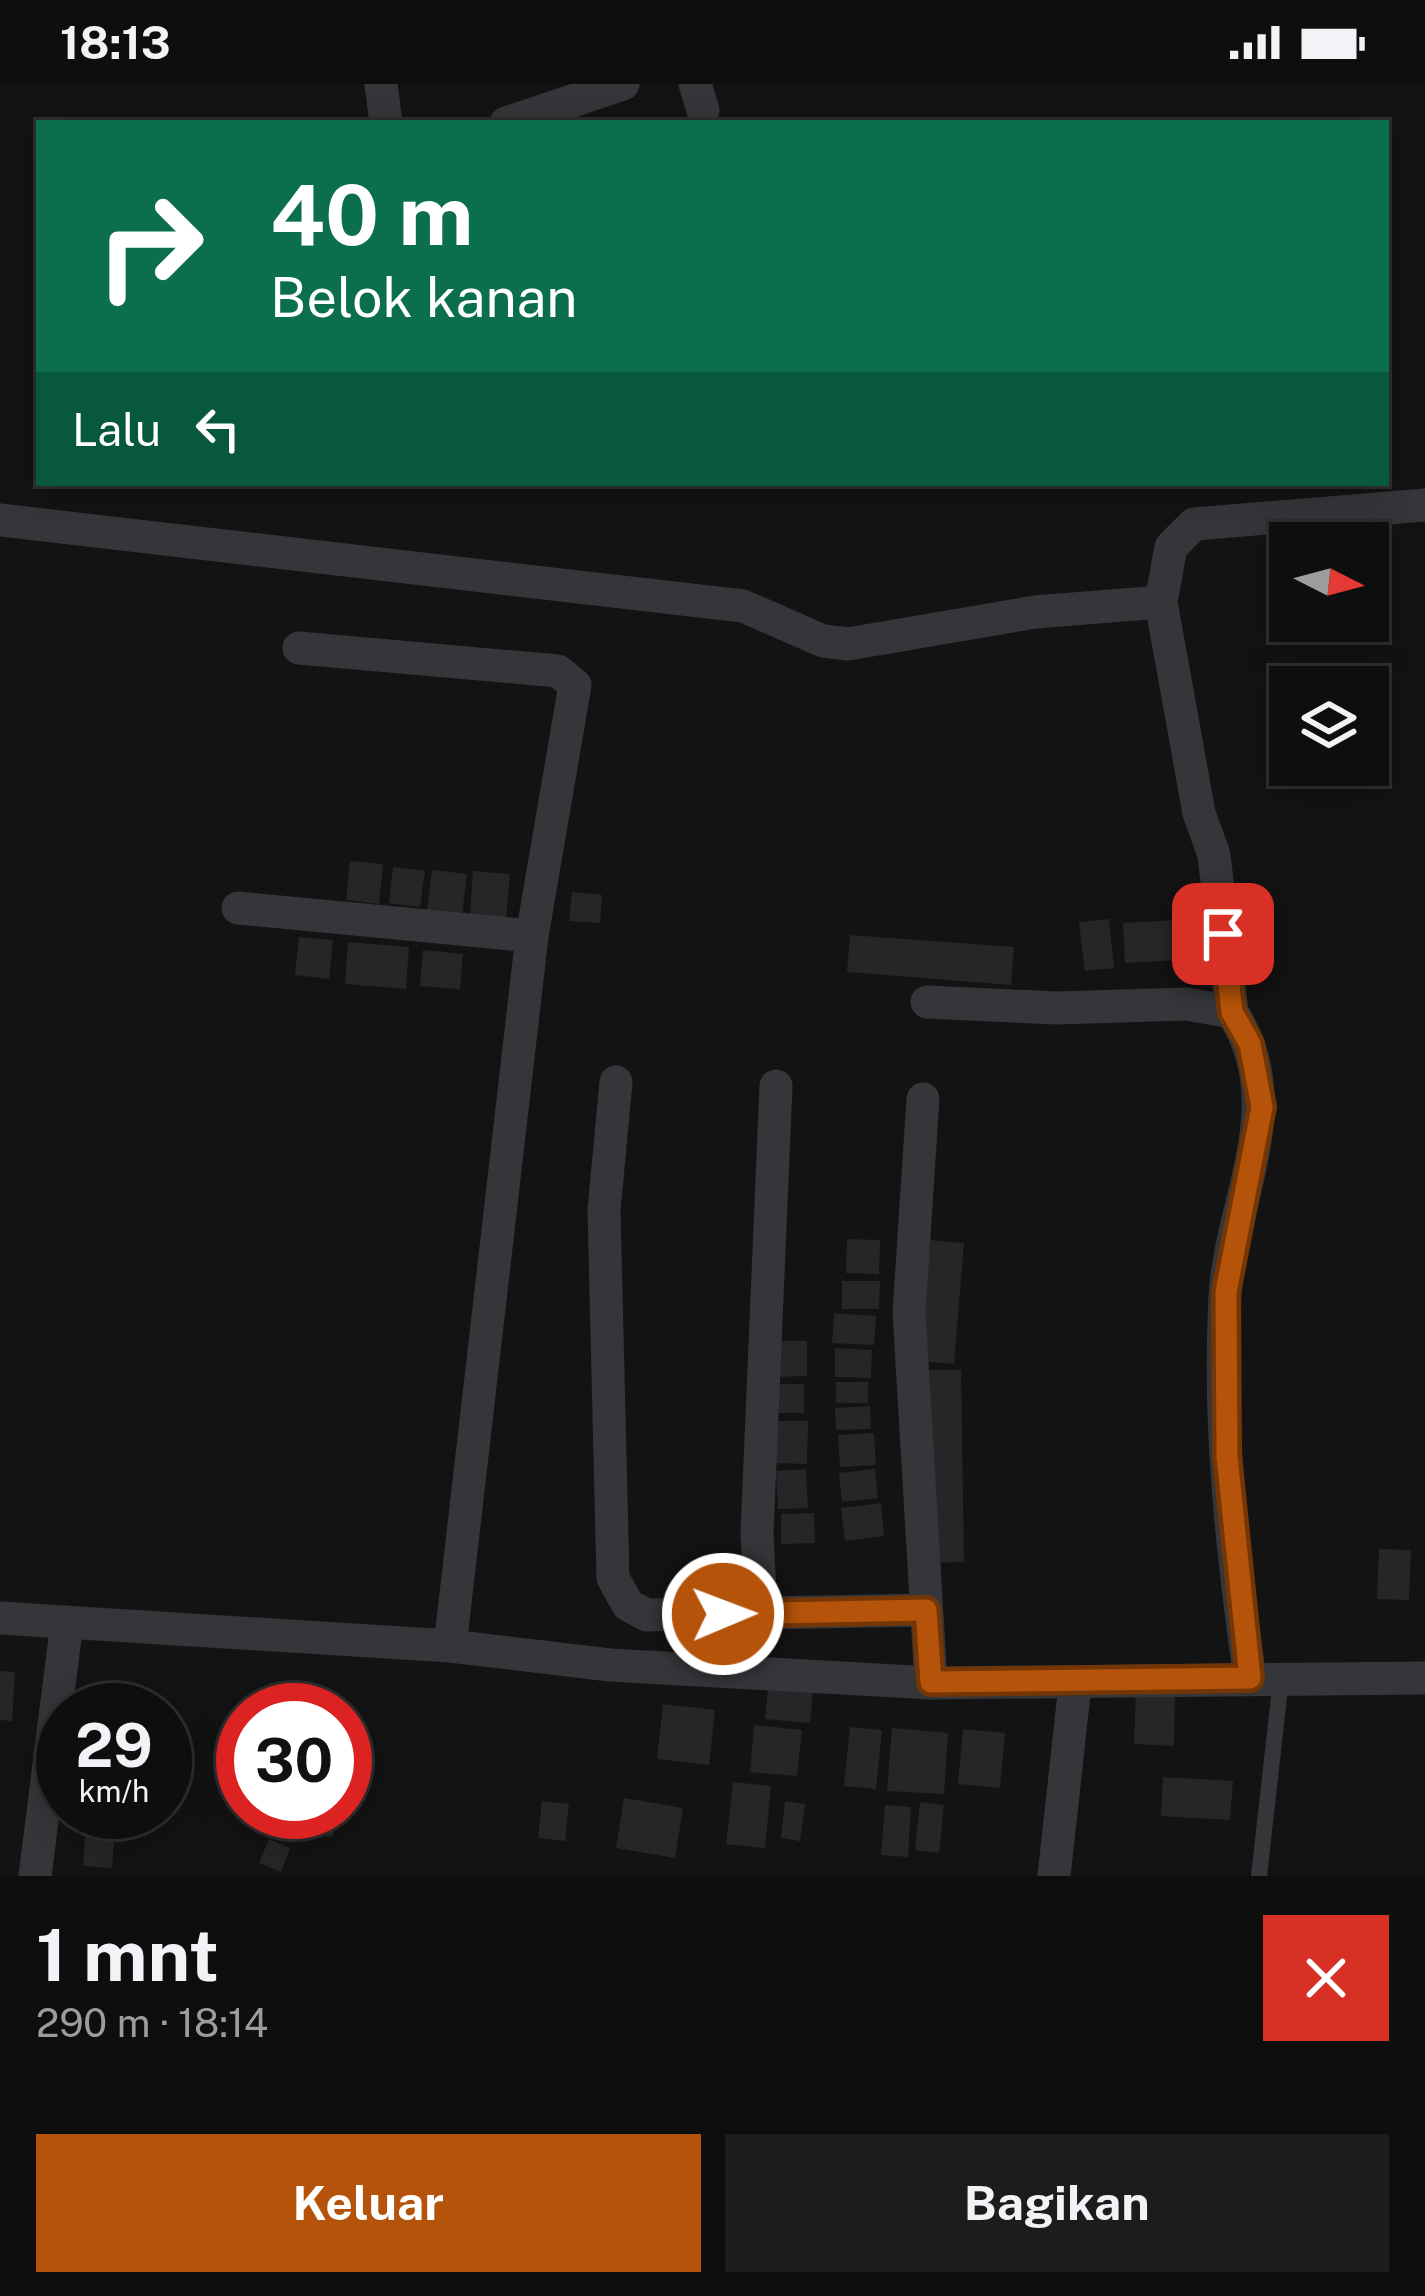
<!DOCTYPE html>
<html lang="id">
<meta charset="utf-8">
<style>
:root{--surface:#0e0e0f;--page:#1c1c1d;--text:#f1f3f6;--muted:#9b9c9e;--line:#2e2e2f;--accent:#b45309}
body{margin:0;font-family:"Public Sans",sans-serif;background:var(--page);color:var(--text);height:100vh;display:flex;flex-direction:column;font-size:45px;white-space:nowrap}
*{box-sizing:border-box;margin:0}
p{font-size:39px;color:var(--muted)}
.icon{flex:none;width:66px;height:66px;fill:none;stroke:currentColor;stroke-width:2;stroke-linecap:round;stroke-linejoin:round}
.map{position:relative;height:1792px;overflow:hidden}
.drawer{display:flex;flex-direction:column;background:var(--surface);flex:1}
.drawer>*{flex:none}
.hud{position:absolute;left:36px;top:36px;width:1353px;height:366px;border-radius:0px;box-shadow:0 6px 30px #0003,0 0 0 3px var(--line);background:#0b6e4f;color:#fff;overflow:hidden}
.needle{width:78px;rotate:96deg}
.controls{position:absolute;left:1269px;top:438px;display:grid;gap:24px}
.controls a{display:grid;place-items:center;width:120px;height:120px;border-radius:0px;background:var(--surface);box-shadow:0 6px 30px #0003,0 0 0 3px var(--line);font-size:60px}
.speed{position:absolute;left:36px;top:1599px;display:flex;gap:24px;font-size:60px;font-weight:700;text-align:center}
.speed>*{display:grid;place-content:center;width:156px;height:156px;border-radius:50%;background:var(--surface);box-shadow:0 6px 30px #0003,0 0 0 3px var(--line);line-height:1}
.speed small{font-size:30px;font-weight:400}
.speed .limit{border:18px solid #d22;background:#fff;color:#111}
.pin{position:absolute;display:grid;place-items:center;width:102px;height:102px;color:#fff;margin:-51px;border-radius:24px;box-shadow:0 6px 18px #0006}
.me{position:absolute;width:132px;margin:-66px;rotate:89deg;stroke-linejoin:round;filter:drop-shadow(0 0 9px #0008)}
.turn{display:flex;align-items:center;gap:42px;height:252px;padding:0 36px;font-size:54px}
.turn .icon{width:156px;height:156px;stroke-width:2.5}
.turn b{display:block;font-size:84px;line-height:102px}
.then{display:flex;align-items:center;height:114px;padding:0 36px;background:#0003;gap:24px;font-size:45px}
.round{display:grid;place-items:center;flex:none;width:126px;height:126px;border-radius:0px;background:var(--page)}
.summary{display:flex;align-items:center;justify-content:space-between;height:204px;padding:0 36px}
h1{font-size:72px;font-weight:700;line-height:90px}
.button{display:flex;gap:24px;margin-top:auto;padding:24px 36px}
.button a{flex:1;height:138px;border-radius:0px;background:var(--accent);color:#fff;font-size:48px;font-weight:700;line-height:138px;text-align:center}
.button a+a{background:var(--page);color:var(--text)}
.status{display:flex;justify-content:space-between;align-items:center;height:84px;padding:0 60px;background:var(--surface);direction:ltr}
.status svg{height:33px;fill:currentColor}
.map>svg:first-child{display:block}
.building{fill:#262628}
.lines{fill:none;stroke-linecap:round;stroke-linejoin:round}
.service{stroke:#343639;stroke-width:16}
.minor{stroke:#343639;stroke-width:33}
.route-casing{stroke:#753606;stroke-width:30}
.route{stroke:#b45309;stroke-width:21}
</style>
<div class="status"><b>18:13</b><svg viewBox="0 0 49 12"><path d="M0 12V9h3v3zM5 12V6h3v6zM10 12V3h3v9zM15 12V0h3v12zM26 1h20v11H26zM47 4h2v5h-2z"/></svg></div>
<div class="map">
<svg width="1425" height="1792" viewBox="0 0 1425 1792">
<rect width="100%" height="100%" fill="#131314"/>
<g class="building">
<polygon points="350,777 383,780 379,820 346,816"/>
<polygon points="393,783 425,787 420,823 389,819"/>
<polygon points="432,786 467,790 462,831 427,827"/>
<polygon points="473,787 510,790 506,834 470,831"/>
<polygon points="572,808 602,811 600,839 569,837"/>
<polygon points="1109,835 1114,884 1085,887 1079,838"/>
<polygon points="1196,835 1198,875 1125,879 1123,839"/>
<polygon points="850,851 1014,863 1011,901 847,888"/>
<polygon points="299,853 333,856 329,895 295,891"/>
<polygon points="348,858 409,863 406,905 345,900"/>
<polygon points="423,866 463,870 460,905 420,902"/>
<polygon points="847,1155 880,1156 879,1190 846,1189"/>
<polygon points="930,1156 964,1159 954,1280 919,1277"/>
<polygon points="842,1197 880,1197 879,1225 842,1225"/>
<polygon points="834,1229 876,1232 874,1261 832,1259"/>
<polygon points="775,1257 807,1257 807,1292 775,1293"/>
<polygon points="835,1264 872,1266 871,1294 835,1293"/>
<polygon points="926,1286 961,1286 964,1478 928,1479"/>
<rect x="836" y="1298" width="32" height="21"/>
<rect x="775" y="1300" width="29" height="29"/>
<polygon points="870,1322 871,1345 836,1346 835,1324"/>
<polygon points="773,1337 808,1337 807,1380 772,1379"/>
<polygon points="874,1349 876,1381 840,1383 838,1351"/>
<polygon points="806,1385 808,1424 778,1425 776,1387"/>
<polygon points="875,1385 878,1414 842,1418 839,1389"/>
<polygon points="881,1419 884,1452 845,1457 841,1424"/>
<polygon points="814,1429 815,1459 781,1460 781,1430"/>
<polygon points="1379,1465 1411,1466 1409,1516 1377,1515"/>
<polygon points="0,1587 15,1588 12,1637 0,1636"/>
<polygon points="768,1603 813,1606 810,1639 765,1635"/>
<polygon points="1136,1605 1175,1606 1174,1662 1134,1660"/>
<polygon points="663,1620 715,1626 709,1681 657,1675"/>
<polygon points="754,1641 802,1646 797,1692 750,1688"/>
<polygon points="850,1643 882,1646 876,1705 844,1702"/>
<polygon points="892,1644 948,1649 944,1710 887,1707"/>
<polygon points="963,1645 1005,1649 1000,1704 958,1700"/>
<polygon points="1163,1693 1233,1697 1230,1736 1161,1732"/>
<polygon points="733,1698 771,1702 765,1764 726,1760"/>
<polygon points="624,1714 683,1724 675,1774 616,1764"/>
<polygon points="542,1717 569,1720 565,1757 538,1754"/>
<polygon points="785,1717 805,1720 800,1757 781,1754"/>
<polygon points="920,1718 944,1721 939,1769 915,1766"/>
<polygon points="885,1721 911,1723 908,1773 881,1771"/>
<polygon points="292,1728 336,1728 333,1753 290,1748"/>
<polygon points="86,1742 115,1744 112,1784 83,1782"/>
<polygon points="269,1755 290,1764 281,1788 259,1779"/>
</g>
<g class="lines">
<polyline class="service" points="1259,1792 1281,1595"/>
<g class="minor">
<polyline points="381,0 386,39"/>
<polyline points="695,0 703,26"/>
<polyline points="506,39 623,0"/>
<polyline points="0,436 743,522 823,557 848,560 1035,528 1161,518"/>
<polyline points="299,564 558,587 575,601 532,852"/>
<polyline points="238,824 532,852 450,1562"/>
<path d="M927,918L1057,924L1186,920L1232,928C1292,1021 1231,1114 1225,1212C1218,1339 1232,1469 1250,1594"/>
<polyline points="1232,928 1214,771 1199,729 1161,518 1171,463 1194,440 1425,421"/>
<polyline points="616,998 604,1126 613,1494 628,1521 647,1531 926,1526"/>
<polyline points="923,1015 909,1228 931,1599"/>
<polyline points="761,1530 757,1449 776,1002"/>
<polyline points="0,1534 450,1562 610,1581 931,1599 1425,1594"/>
<polyline points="35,1792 67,1538"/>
<polyline points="1054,1792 1075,1601"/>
</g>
</g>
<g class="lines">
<defs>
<polyline id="route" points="723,1530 926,1526 931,1598 1250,1594 1227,1372 1226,1208 1262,1023 1250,960 1232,928 1223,850"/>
</defs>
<use href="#route" class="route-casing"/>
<use href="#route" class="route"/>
</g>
</svg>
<div class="controls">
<a><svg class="needle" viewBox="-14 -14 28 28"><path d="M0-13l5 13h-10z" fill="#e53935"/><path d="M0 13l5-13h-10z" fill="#9b9c9e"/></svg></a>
<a><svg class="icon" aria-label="layers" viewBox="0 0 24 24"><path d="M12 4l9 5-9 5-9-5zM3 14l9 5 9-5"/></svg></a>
</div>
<div class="speed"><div>29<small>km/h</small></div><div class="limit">30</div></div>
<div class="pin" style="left:1223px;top:850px;background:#d93025"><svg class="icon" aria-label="arrive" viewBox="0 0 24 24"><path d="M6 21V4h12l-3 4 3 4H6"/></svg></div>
<svg class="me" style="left:723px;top:1530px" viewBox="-20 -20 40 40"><circle r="17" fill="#b45309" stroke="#fff" stroke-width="3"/><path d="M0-11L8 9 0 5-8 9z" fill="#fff"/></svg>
<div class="hud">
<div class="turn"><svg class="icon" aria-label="right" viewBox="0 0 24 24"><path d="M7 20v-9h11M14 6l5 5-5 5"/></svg><div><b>40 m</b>Belok kanan</div></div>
<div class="then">Lalu<svg class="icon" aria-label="left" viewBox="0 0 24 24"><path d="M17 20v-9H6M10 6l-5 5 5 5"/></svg></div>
</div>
</div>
<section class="drawer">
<div class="summary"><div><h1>1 mnt</h1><p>290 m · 18:14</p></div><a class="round" style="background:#d93025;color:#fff"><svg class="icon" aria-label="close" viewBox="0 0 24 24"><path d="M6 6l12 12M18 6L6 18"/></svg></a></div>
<div class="button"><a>Keluar</a><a>Bagikan</a></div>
</section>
